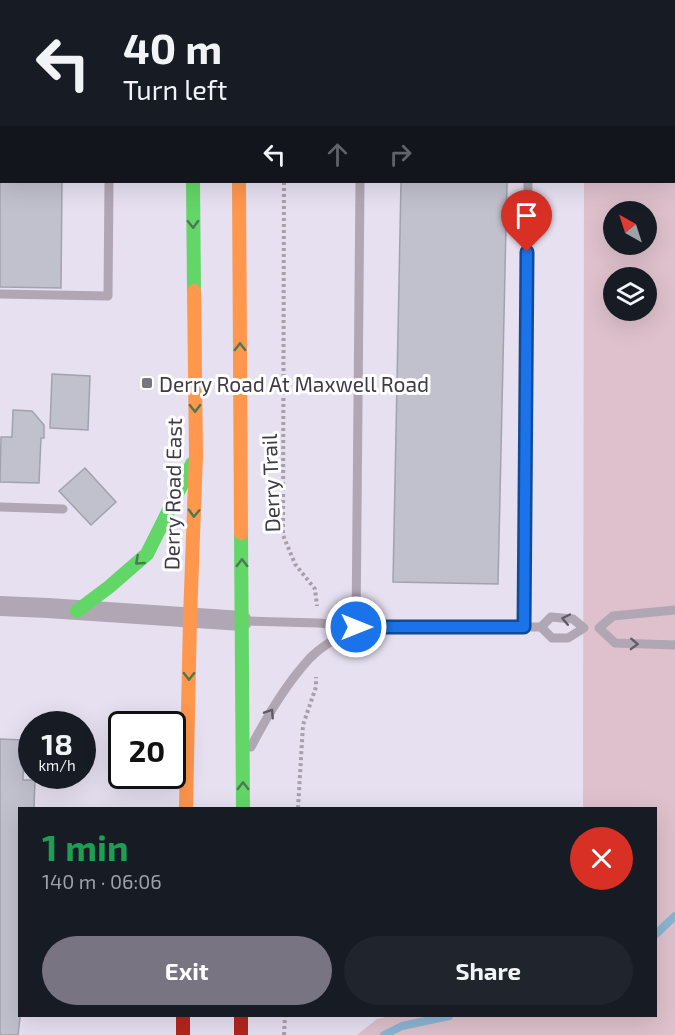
<!DOCTYPE html>
<meta charset="utf-8">
<style>
:root{--surface:#171b24;--page:#20242c;--text:#f1f3f6;--muted:#9ea1a6;--accent:#797482}
body{margin:0;font-family:"Exo 2",sans-serif;background:var(--page);color:var(--text);height:100vh;display:flex;flex-direction:column;font-size:22px;white-space:nowrap}
*{box-sizing:border-box;margin:0}
p{font-size:20px;color:var(--muted)}
.icon{flex:none;width:33px;height:33px;fill:none;stroke:currentColor;stroke-width:2;stroke-linecap:round;stroke-linejoin:round}
.map{position:relative;flex:1;overflow:hidden}
.sheet{position:absolute;left:18px;top:807px;width:639px;height:210px;display:flex;flex-direction:column;background:var(--surface);border-radius:0px;box-shadow:0 6px 24px #0002}
.sheet>*{flex:none}
.guide{position:absolute;left:0px;top:0px;width:675px;height:183px;box-shadow:0 6px 24px #0002;background:#171b24;color:var(--text);overflow:hidden}
.needle{width:39px;rotate:321deg}
.tools{position:absolute;left:603px;top:201px;display:grid;gap:12px}
.tools a{display:grid;place-items:center;width:54px;height:54px;border-radius:50%;background:var(--surface);box-shadow:0 6px 24px #0002;font-size:30px}
.speed{position:absolute;left:18px;top:711px;display:flex;gap:12px;font-size:30px;font-weight:700;text-align:center}
.speed>*{display:grid;place-content:center;width:78px;height:78px;border-radius:50%;background:var(--surface);box-shadow:0 6px 24px #0002;line-height:1}
.speed small{font-size:15px;font-weight:400}
.speed .limit{border:3px solid #111;border-radius:9px;background:#fff;color:#111}
.pin{position:absolute;display:grid;place-items:center;width:51px;height:51px;color:#fff;margin:-62px -26px;border-radius:50% 50% 50% 0;rotate:-45deg;box-shadow:0 0 6px #0007}
.pin .icon{rotate:45deg}
.me{position:absolute;width:66px;margin:-33px;rotate:90deg;stroke-linejoin:round;filter:drop-shadow(0 0 4px #0008)}
.turn{display:flex;align-items:center;gap:21px;height:126px;padding:0 24px;font-size:27px}
.turn .icon{width:78px;height:78px;stroke-width:2.5}
.turn b{display:block;font-size:42px;line-height:51px}
.lanes{display:flex;align-items:center;height:57px;padding:0 24px;background:#0003;justify-content:center;gap:30px;direction:ltr}
.lanes .off{opacity:.35}
.round{display:grid;place-items:center;flex:none;width:63px;height:63px;border-radius:32px;background:var(--page)}
.overview{display:flex;align-items:center;justify-content:space-between;height:102px;padding:0 24px}
h1{font-size:36px;font-weight:700;line-height:45px;color:#1e9e55}
.button{display:flex;gap:12px;margin-top:auto;padding:12px 24px}
.button a{flex:1;height:69px;border-radius:36px;background:var(--accent);color:#fff;font-size:24px;font-weight:700;line-height:69px;text-align:center}
.button a+a{background:var(--page);color:var(--text)}
.map>svg:first-child{display:block}
.green{fill:#dec1cc;fill-rule:evenodd}
.lines{fill:none;stroke-linecap:round;stroke-linejoin:round}
.stream{stroke:#8cb4d2;stroke-width:8}
.building{fill:#c1c1ce;stroke:#a2a2af;stroke-width:1.5}
.path{stroke:#a89fab;stroke-width:4;stroke-dasharray:3 3;stroke-linecap:butt}
.lane{stroke:#b1a6b3;stroke-width:9}
.street{stroke:#b1a6b3;stroke-width:20}
.fast{stroke:#63d668;stroke-width:14}
.slow{stroke:#ff974d;stroke-width:14}
.jam{stroke:#b3261e;stroke-width:14}
.oneway{stroke:#4d7854}
.oneway2{stroke:#615a67}
.route-casing{stroke:#114b97;stroke-width:15}
.route{stroke:#1a73e8;stroke-width:10}
.poi-dot{fill:#797482;stroke:#fff;stroke-width:2}
.labels{text-anchor:middle;dominant-baseline:central;stroke-width:6;stroke-linejoin:round;paint-order:stroke}
.poi-label{font-size:21px;fill:#3f3a47;stroke:#fff;text-anchor:start}
.street-label{font-size:21px;fill:#3f3a47;stroke:#fff}
</style>
<div class="map">
<svg width="675" height="1035" viewBox="0 0 675 1035">
<rect width="100%" height="100%" fill="#e6e0f1"/>
<path class="green" d="M584,0H675V1035H357L377,1019L390,1016H656V808H583L584,182H674V2H584ZM614,212H646V244H614ZM614,278H646V310H614Z"/>
<g class="lines">
<g class="stream">
<polyline points="656,934 675,916"/>
<polyline points="384,1035 402,1026 449,1016"/>
</g>
</g>
<g class="building">
<polygon points="0,182 62,182 61,288 0,287"/>
<polygon points="401,182 507,182 498,584 393,582"/>
<polygon points="52,374 90,376 88,430 50,428"/>
<polygon points="13,410 32,411 44,425 44,438 41,438 39,483 0,482 1,437 12,437"/>
<polygon points="85,468 116,502 91,525 59,491"/>
<polygon points="0,739 24,740 23,780 35,780 34,808 20,808 20,1018 18,1035 0,1035"/>
</g>
<g class="lines">
<g class="path">
<polyline points="284,2 284,0"/>
<polyline points="284,182 283,535 295,564 315,589 317,606"/>
<polyline points="298,808 303,725 316,687 316,677"/>
<polyline points="284,1035 285,1016"/>
</g>
<g class="lane">
<polyline points="362,2 362,0"/>
<polyline points="529,2 529,0"/>
<polyline points="0,121 2,121"/>
<polyline points="0,294 108,296 109,182"/>
<polyline points="0,507 63,509"/>
<polyline points="675,610 613,616 599,628 615,643 675,645"/>
<polyline points="244,621 319,623 356,627 541,627 552,638 568,638 584,628 573,619 551,617 541,627"/>
<polyline points="356,627 360,182"/>
<polyline points="524,627 528,182"/>
<path d="M251,747C267,716 286,684 310,658C323,645 340,636 356,627"/>
</g>
<polyline class="street" points="0,606 48,608 242,621"/>
<g class="fast">
<polyline points="193,182 194,291"/>
<polyline points="241,533 243,808"/>
<polyline points="77,611 109,587 147,554 192,464"/>
</g>
<g class="slow">
<polyline points="239,182 241,533"/>
<polyline points="186,808 190,618 196,455 194,291"/>
</g>
<g class="jam">
<polyline points="187,0 187,2"/>
<polyline points="238,0 238,2"/>
<polyline points="183,1016 183,1035"/>
<polyline points="241,1016 241,1035"/>
</g>
</g>
<defs><path id="oneway-chevron" d="M-2-3.5L2.5 0L-2 3.5" fill="none" stroke-width="1.6" stroke-linecap="round" stroke-linejoin="round" transform="scale(1.5)"/></defs>
<g class="oneway">
<use href="#oneway-chevron" transform="translate(193 224) rotate(89)"/>
<use href="#oneway-chevron" transform="translate(240 347) rotate(-90)"/>
<use href="#oneway-chevron" transform="translate(195 408) rotate(89)"/>
<use href="#oneway-chevron" transform="translate(194 513) rotate(92)"/>
<use href="#oneway-chevron" transform="translate(139 561) rotate(139)"/>
<use href="#oneway-chevron" transform="translate(242 563) rotate(-90)"/>
<use href="#oneway-chevron" transform="translate(189 676) rotate(91)"/>
<use href="#oneway-chevron" transform="translate(243 786) rotate(-90)"/>
</g>
<g class="oneway2">
<use href="#oneway-chevron" transform="translate(566 619) rotate(-168)"/>
<use href="#oneway-chevron" transform="translate(634 644) rotate(2)"/>
<use href="#oneway-chevron" transform="translate(270 713) rotate(-57)"/>
</g>
<g class="lines">
<defs>
<polyline id="route" points="356,627 524,627 527,252"/>
</defs>
<use href="#route" class="route-casing"/>
<use href="#route" class="route"/>
</g>
<rect class="poi-dot" x="141" y="377" width="12" height="12" rx="3"/>
<g class="labels">
<g class="poi-label">
<text x="159" y="383">Derry Road At Maxwell Road</text>
</g>
<g class="street-label">
<text transform="translate(270 483) rotate(-92)">Derry Trail</text>
<text transform="translate(172 494) rotate(-89)">Derry Road East</text>
</g>
</g>
</svg>
<div class="tools">
<a><svg class="needle" viewBox="-14 -14 28 28"><path d="M0-13l5 13h-10z" fill="#e53935"/><path d="M0 13l5-13h-10z" fill="#9ea1a6"/></svg></a>
<a><svg class="icon" aria-label="layers" viewBox="0 0 24 24"><path d="M12 4l9 5-9 5-9-5zM3 14l9 5 9-5"/></svg></a>
</div>
<div class="speed"><div>18<small>km/h</small></div><div class="limit">20</div></div>
<div class="pin" style="left:527px;top:252px;background:#d93025"><svg class="icon" aria-label="arrive" viewBox="0 0 24 24"><path d="M6 21V4h12l-3 4 3 4H6"/></svg></div>
<svg class="me" style="left:356px;top:627px" viewBox="-20 -20 40 40"><circle r="17" fill="#1a73e8" stroke="#fff" stroke-width="3"/><path d="M0-11L8 9 0 5-8 9z" fill="#fff"/></svg>
<div class="guide">
<div class="turn"><svg class="icon" aria-label="left" viewBox="0 0 24 24"><path d="M17 20v-9H6M10 6l-5 5 5 5"/></svg><div><b>40 m</b>Turn left</div></div>
<div class="lanes"><svg class="icon" aria-label="left" viewBox="0 0 24 24"><path d="M17 20v-9H6M10 6l-5 5 5 5"/></svg><svg class="icon off" aria-label="ahead" viewBox="0 0 24 24"><path d="M12 20V5M6 11l6-6 6 6"/></svg><svg class="icon off" aria-label="right" viewBox="0 0 24 24"><path d="M7 20v-9h11M14 6l5 5-5 5"/></svg></div>
</div>
<section class="sheet">
<div class="overview"><div><h1>1 min</h1><p>140 m · 06:06</p></div><a class="round" style="background:#d93025;color:#fff"><svg class="icon" aria-label="close" viewBox="0 0 24 24"><path d="M6 6l12 12M18 6L6 18"/></svg></a></div>
<div class="button"><a>Exit</a><a>Share</a></div>
</section>
</div>
